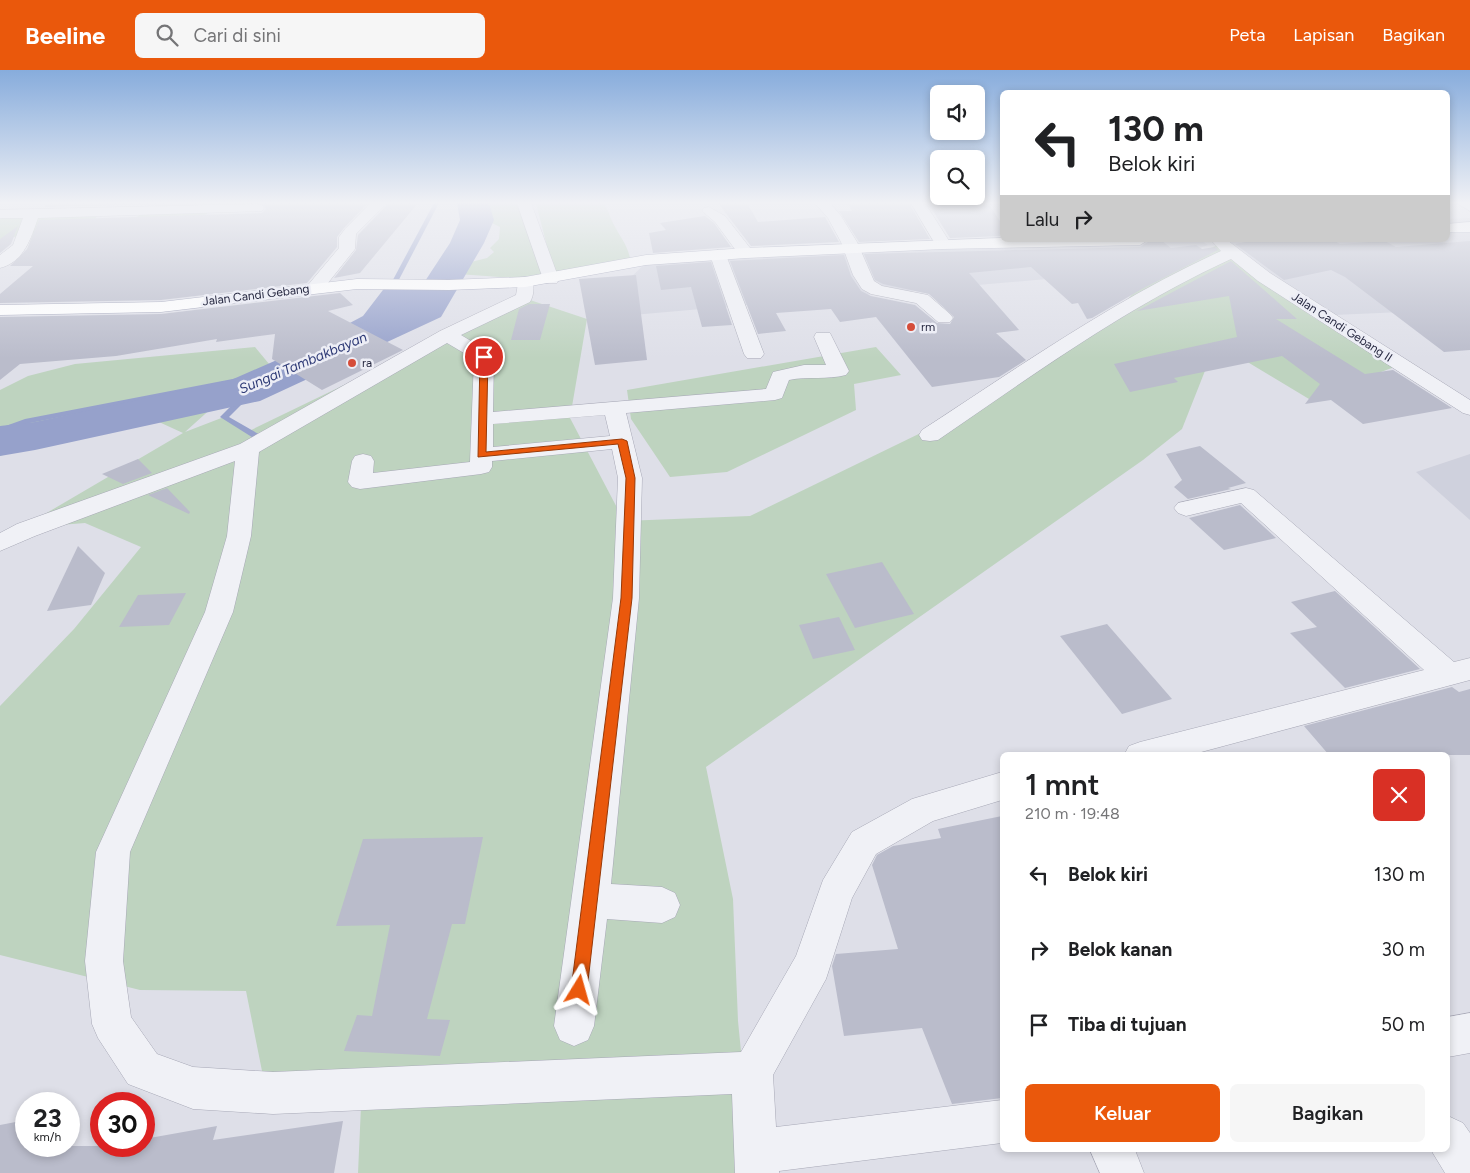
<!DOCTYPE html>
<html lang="id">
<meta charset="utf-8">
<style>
:root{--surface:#fff;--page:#f6f6f6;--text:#202124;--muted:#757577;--accent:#ea580c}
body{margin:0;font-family:Figtree,sans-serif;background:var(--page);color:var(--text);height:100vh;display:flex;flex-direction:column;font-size:19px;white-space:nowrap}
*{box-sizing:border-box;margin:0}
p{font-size:16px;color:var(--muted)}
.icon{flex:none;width:28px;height:28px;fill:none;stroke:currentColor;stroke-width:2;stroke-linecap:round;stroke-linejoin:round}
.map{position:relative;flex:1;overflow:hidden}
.side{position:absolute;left:1000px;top:682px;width:450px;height:400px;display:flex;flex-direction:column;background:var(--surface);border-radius:8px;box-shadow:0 2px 8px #0003}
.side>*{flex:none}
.banner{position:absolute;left:1000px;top:20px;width:450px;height:152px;border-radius:8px;box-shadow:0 2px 8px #0003;background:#fff;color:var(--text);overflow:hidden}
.controls{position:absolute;left:930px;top:15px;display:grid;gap:10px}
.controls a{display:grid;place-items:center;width:55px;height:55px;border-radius:8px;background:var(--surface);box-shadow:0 2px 8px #0003;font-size:25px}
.speed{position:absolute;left:15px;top:1022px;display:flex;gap:10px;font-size:25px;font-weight:700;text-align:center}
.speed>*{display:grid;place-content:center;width:65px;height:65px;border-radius:50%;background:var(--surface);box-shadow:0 2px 8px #0003;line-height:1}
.speed small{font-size:12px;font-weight:400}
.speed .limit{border:8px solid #d22;background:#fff;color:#111}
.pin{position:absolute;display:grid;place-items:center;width:42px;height:42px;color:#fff;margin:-21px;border:2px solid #fff;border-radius:50%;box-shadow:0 1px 5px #0007}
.me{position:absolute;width:55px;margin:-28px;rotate:8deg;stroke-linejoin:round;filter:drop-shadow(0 0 4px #0008)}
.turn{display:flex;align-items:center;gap:18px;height:105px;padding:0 25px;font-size:22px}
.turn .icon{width:65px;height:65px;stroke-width:2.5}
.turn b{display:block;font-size:35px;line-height:42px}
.then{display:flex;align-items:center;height:48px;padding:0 25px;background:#0003;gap:10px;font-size:19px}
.round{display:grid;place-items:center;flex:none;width:52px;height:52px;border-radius:8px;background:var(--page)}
.headline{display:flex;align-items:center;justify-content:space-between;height:85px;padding:0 25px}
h1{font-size:30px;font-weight:600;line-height:38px}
.cta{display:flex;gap:10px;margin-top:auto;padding:10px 25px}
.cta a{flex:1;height:58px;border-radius:8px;background:var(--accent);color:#fff;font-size:20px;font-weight:600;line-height:58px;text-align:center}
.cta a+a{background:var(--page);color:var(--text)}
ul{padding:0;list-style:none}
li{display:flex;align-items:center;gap:15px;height:75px;padding:0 25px}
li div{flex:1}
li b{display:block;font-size:19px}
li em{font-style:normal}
header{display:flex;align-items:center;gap:30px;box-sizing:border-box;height:70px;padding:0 25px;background:var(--accent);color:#fff}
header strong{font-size:24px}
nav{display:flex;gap:28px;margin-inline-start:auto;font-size:18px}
.search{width:350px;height:45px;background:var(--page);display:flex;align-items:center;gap:12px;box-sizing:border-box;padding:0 18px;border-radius:8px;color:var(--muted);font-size:19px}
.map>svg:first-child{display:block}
.built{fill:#cfd1dd}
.green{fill:#bed3bf}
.water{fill:#96a1cb}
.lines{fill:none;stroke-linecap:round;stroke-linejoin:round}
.stream{fill:#96a1cb;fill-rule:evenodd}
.river{fill:#96a1cb;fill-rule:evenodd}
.building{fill:#babccb}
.minor-casing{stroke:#a7a8b6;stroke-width:1}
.major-casing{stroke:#9c9fb5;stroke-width:1}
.minor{fill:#f0f1f6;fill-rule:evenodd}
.major{fill:#fff;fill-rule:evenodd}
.route{fill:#ea580c;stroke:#983908}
.poi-dot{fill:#d54d3a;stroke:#edeef6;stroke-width:2}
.labels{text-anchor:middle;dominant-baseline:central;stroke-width:5;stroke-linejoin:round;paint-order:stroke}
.far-street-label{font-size:12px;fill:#262840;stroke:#edeef6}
.far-poi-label{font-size:12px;fill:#262840;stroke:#edeef6;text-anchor:start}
.far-water-label{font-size:14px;font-style:italic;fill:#2e3a76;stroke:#edeef6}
</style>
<header>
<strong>Beeline</strong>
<div class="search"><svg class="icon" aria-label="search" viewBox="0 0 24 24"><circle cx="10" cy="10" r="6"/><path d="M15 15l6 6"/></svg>Cari di sini</div>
<nav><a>Peta</a><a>Lapisan</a><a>Bagikan</a></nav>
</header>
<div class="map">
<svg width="1470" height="1103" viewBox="0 0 1470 1103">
<rect width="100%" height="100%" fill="#dedfe8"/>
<g class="built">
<polygon points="1470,148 1470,239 1311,246 1219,170 1448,170 1448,149"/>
<polygon points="1002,170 1200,170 1208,175 1138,201 587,249 650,189 660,185"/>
<polygon points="1470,384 1470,450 1416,402"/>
</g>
<g class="green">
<polygon points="160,133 267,133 241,135 209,142 193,155 133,149"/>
<polygon points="485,133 521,133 546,204 513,208 458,204 471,192 487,188 494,182 490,178 499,169 500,157 486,150"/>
<path d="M536,133H603C610,142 609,146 614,155C620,167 627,174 630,188L554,204Z"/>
<polygon points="97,145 96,148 27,181 33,163 0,170 0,149 3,147"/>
<polygon points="1222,173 1311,246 1397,296 1309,329 1216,273 1182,359 1143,390 706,697 733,829 738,951 753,1103 358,1103 362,1014 263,1006 246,921 140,920 0,885 0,636 74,559 141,477 85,453 21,458 183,363 159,352 84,365 24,378 0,386 0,376 170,338 35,366 0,371 0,320 28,306 75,294 255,277 279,306 244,321 224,327 185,362 224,347 247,362 524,228 587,249 570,348 624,451 750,446 968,340 1119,239 1148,206"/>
<polygon points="876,277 901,305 854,314 856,340 727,402 670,407 631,349 627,320"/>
</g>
<polygon class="water" points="386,216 429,218 422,238 279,306 269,296 363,246"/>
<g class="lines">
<g class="stream">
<polygon points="434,133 439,133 393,221 388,222 387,221"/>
<polygon points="284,293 290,294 270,306 229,347 262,366 263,368 261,378 258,378 254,376 255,369 220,347 259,308 30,353 0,363 0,358 25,349 264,303"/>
</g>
<polygon class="river" points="457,133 489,133 494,150 484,173 441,247 260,331 35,380 0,386 0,356 35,352 231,310 412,231 450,173 460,150"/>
</g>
<g class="building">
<polygon points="49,133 200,133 44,137"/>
<polygon points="263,133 368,133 344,158 337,167 337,177 307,213 161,230 0,233 0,224 33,196 10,196 27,179 39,150 262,143 266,139"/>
<polygon points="389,133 418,133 360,203 334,208 356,180 358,165"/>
<polygon points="718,133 747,133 758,152 825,147 839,172 751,176"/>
<polygon points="848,133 909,133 930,169 859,172 839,141 852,141"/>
<polygon points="928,133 988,133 1002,154 1002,166 950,168"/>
<polygon points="705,146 714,153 731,177 653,183 649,163 666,160 660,153"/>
<polygon points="18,156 11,174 0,183 0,169"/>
<polygon points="1256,170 1333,170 1340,174 1385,171 1396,177 1470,171 1470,280 1444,282 1345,207 1331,200 1284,210 1235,174"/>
<polygon points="1162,171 1171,178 1196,175 1202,179 1215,177 1218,180 1142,219 1092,248 1087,249 1078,233 1072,234 1031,197 969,203 1019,260 996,263 1026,290 999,307 932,317 876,247 840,252 831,239 776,243 786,261 758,264 730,191 844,185 851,206 861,221 871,226 915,235 937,253 950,254 954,247 929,224 883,214 875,210 864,184 1140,177 1148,172"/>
<polygon points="1231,191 1297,249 1276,249 1365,304 1393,300 1452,338 1363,354 1331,330 1305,334 1320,314 1282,286 1174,308 1178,312 1130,322 1114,294 1237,267 1229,226 1137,241"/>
<polygon points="711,192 732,255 702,257 691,217 661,220 656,196"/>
<polygon points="636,205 647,290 595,295 579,209"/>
<polygon points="340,223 353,235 328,241 403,280 322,320 272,289 275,264 216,272 217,269 116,286 20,294 0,310 0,247 161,244"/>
<polygon points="529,234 550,234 540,270 511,270 519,239"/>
<polygon points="1200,376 1246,413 1228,418 1231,419 1188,429 1174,417 1182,410 1166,384"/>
<polygon points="138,389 152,403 123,414 102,404"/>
<polygon points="167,418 190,442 189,444 148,425"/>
<polygon points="1240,435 1276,468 1224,480 1189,448"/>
<polygon points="78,476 105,503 91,535 47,541"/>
<polygon points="882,492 914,544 855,558 826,504"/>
<polygon points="1335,521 1420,599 1345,618 1290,563 1317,557 1291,532"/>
<polygon points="186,523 169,555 119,557 138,525"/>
<polygon points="839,547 855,580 813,589 799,555"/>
<polygon points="1107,554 1172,629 1122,644 1060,566"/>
<polygon points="1452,617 1459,622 1470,619 1470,685 1329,685 1304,656"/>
<polygon points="1002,746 1002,1028 952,1034 922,958 844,966 832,896 836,884 898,879 872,795 877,785 893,776 941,768 938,759"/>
<polygon points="483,767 465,854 452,854 427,949 450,950 440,986 344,981 357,945 372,946 390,855 336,856 363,769"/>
<polygon points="26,1050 26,1076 144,1076 144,1069 217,1056 213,1070 343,1051 334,1103 0,1103 0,1055"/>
</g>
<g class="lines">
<defs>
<g id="minor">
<polygon points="371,133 387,133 356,164 355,179 320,223 308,223 305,219 308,215 339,178 339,167 345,159"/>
<polygon points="517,133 531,133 559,209 557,213 545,213 543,209"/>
<polygon points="815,133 830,133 841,146 857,172 874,211 882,216 928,225 950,244 953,248 950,252 938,252 916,233 871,224 862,219 853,205 841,172 828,148"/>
<polygon points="911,133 925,133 951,174 949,177 937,177"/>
<polygon points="1457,133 1470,133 1470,141"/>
<path d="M257,134L262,135L264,138L262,141L38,148C31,168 24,192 0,198V185L13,175L23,148H0V140Z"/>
<polygon points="709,137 725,146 754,183 752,186 740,186 715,152 702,141 704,138"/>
<path d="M1211,170H1227L1270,203L1470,330V345L1463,343L1258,211L1231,189C1126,237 1033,305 938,370L930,371L922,370L919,365L922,360C1019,297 1115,229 1221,181Z"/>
<polygon points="718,180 726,185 764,284 761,288 747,288 744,284 710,185"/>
<path d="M525,207L531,208C535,214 534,226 530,232L461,265L491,283L494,287L493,342L766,319L773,302L804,295H826L814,267L816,263H830L849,301L846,305C827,310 808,306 789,310L782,328L775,330L626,343L642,408L639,528L611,814L662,817L675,823L680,835L675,847L662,853L607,849L594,956L588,970L574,976L560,970L554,956L613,528L618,408L612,379L492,391V397L489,402L481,404L360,419L352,417L348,412L352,391L355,386L363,384L371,386L374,391L373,403L470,392L474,289L447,273L259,382L251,466L233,542L130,782L123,891L131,947L157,984L193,997L273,1002L741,982L796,886L823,810L852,762L912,729L1002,702V730L933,751L876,784L852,828L826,909L773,1005L776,1057L1002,1030V1073L779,1101V1103H735L732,1024L273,1044L193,1039L128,1014L98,968L92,954L85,891L96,782L205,542L227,466L235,391L35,466L0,481V463L17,454L240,374L440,261L516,225L519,208ZM605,345L610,366L493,377V354Z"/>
<polygon points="1246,418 1254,420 1454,592 1470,588 1470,610 1190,685 1124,685 1129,676 1140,672 1424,600 1241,433 1186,446 1178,443 1174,438 1178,433"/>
<polygon points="1470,943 1470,983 1448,987 1448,947"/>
<polygon points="1448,1046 1463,1053 1470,1063 1470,1103 1445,1103 1431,1080 1448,1080"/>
<polygon points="1090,1080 1135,1080 1144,1103 1100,1103"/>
</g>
<g id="major">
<polygon points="1470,152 1470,162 1448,162 1448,154"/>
<polygon points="1002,168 1002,170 1148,170 1140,175 943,179 746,188 646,195 525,217 449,220 357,219 161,242 0,245 0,235 161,232 357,209 449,210 525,207 646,185 746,178"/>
</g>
</defs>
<use href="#minor" class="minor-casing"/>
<use href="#major" class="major-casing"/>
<use href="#minor" class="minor"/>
<use href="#major" class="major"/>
</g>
<linearGradient id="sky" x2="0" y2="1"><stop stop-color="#87acdc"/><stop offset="0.46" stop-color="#f0f1f5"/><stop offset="1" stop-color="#f0f1f5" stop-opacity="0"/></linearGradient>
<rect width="1470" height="288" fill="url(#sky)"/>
<polygon class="route" points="484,285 488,287 486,382 622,369 627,371 635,408 632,528 587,920 584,925 579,928 573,925 571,920 621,528 626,408 618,374 478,387 480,287"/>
<g class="poi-dot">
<circle cx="911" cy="257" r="5"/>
<circle cx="352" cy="293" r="5"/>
</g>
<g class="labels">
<g class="far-street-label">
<text transform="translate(256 225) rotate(-7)">Jalan Candi Gebang</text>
<text transform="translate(1342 257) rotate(33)">Jalan Candi Gebang II</text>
</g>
<g class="far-poi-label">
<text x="921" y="257">rm</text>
<text x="362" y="293">ra</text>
</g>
<g class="far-water-label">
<text transform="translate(303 293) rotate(-23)">Sungai Tambakbayan</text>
</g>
</g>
</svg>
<div class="controls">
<a><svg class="icon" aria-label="sound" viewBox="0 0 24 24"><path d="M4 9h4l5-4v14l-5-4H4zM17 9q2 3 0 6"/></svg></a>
<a><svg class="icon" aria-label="search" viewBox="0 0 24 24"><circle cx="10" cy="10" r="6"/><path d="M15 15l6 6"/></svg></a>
</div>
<div class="speed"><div>23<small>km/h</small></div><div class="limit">30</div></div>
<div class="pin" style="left:484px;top:287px;background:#d93025"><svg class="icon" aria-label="arrive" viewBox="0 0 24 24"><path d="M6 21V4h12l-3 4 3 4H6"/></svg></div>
<svg class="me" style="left:579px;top:920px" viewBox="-20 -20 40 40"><path d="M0-17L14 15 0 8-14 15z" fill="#ea580c" stroke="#fff" stroke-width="4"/></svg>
<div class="banner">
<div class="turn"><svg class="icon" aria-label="left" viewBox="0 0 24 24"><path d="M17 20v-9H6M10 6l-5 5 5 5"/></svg><div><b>130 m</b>Belok kiri</div></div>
<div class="then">Lalu<svg class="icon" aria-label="right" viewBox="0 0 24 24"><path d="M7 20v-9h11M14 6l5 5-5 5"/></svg></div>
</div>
<section class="side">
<div class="headline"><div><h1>1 mnt</h1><p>210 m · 19:48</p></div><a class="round" style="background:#d93025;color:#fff"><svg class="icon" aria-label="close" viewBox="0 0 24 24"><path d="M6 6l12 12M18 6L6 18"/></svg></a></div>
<ul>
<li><svg class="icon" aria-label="left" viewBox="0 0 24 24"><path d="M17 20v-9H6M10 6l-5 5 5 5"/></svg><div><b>Belok kiri</b></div><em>130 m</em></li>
<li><svg class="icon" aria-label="right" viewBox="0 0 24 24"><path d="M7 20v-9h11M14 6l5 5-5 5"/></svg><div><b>Belok kanan</b></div><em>30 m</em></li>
<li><svg class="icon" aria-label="arrive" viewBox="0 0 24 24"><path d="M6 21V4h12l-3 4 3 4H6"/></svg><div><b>Tiba di tujuan</b></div><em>50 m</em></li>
</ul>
<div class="cta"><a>Keluar</a><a>Bagikan</a></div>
</section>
</div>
